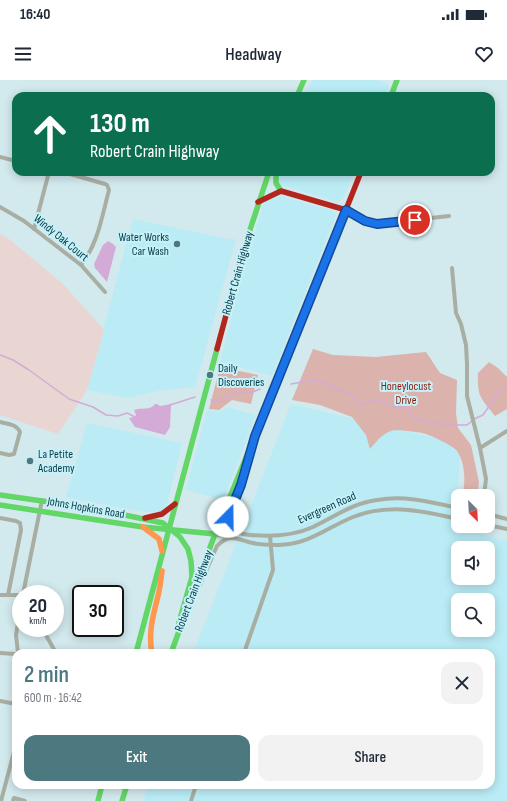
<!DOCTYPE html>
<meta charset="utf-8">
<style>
:root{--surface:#fff;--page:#f2f2f3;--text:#1f2937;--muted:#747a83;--accent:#4c7980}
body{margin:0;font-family:"Sofia Sans Condensed",sans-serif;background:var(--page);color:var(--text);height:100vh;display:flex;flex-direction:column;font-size:15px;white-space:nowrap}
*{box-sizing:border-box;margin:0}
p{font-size:13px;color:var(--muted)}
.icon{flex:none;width:22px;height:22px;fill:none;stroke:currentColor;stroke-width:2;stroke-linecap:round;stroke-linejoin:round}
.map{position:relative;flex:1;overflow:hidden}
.side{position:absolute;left:12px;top:569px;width:483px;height:140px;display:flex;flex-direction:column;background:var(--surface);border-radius:12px;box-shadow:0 2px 10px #0003}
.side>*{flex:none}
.hud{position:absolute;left:12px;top:12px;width:483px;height:84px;border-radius:12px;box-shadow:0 2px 10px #0003;background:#0b6e4f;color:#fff;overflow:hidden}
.needle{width:26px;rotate:156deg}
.tools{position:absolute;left:451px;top:409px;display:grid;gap:8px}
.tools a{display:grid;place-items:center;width:44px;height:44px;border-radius:8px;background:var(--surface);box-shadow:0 2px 10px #0003;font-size:20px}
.speed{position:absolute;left:12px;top:505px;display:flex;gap:8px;font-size:20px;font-weight:700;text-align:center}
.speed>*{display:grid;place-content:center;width:52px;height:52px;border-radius:50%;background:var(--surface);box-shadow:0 2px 10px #0003;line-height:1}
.speed small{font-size:10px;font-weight:400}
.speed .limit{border:2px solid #111;border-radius:6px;background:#fff;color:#111}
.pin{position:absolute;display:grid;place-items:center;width:34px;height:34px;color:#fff;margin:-17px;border:2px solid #fff;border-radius:50%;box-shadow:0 1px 4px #0007}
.me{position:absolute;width:44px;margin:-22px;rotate:22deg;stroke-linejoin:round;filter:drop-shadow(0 0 3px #0008)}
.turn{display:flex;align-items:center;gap:14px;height:84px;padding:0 12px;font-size:18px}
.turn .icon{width:52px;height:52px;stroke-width:2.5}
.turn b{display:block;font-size:28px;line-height:34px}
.round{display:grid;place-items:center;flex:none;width:42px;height:42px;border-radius:12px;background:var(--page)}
.headline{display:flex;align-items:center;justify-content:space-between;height:68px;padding:0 12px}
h1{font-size:24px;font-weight:600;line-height:30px;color:var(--accent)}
.primary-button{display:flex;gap:8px;margin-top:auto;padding:8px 12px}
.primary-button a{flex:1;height:46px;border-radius:12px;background:var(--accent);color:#fff;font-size:16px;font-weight:600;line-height:46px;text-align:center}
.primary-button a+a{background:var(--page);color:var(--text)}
.status{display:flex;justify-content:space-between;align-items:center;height:28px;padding:0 20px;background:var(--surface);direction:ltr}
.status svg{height:11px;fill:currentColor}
header{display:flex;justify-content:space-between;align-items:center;height:52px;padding:0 12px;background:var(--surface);font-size:18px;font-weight:600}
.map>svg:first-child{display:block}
.built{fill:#bbecf6;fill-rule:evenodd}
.green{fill:#e9d6d2}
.forest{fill:#dbb3ac}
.water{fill:#d4abd6}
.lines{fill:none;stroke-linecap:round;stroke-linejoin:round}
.stream{stroke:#d4abd6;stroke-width:1.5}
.street{stroke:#a9aea3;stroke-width:4}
.fast{stroke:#63d668;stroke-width:5.5}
.slow{stroke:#ff974d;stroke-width:5.5}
.jam{stroke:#b3261e;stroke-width:5.5}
.route-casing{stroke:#114b97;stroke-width:10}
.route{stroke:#1a73e8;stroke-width:7}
.poi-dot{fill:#4c7980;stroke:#c7f0f9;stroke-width:1.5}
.labels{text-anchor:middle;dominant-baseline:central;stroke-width:4;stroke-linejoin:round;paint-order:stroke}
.poi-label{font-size:12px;fill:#043c45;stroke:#c7f0f9;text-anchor:start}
.street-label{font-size:12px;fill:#043c45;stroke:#c7f0f9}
.park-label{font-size:12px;fill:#871c0c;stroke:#c7f0f9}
</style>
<div class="status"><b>16:40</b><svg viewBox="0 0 49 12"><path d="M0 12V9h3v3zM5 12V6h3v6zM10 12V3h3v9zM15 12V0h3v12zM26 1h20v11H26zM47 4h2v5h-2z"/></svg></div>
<header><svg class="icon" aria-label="menu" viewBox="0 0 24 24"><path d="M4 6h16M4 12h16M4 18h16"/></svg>Headway<svg class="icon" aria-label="heart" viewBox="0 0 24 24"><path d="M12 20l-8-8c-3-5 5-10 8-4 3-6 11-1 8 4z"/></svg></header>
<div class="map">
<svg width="507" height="721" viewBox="0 0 507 721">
<rect width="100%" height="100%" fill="#d2e9ee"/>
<g class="built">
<polygon points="312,0 378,0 389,5 385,16 306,16"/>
<polygon points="279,92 354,92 344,117 339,122 280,105 277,101"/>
<polygon points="277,115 331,130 334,132 336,135 272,296 220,282 243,192 264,122"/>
<polygon points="133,139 229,159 236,159 195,307 157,311 127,318 87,310"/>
<path d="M291,324L461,364L455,447L507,461V721H143L148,705H491V573H193ZM458,468H488V498H458ZM458,520H488V550H458Z"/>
<polygon points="227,327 256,335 223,420 186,410 207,330 219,332"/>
<polygon points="87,343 182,363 166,428 159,433 133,430 66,417"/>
</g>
<polygon class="green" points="0,154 9,159 63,204 104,250 87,310 58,354 0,335"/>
<g class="forest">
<path d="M313,269L333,275L376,277L426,272L440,293L457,300L456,333L458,348L471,365L479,402L477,416H463C465,402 466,384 457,371C454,366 428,354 422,353C415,352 397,349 391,351C381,355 377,361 370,369L366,355L352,337L320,325L292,320Z"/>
<path d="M489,282L498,288L507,297V329L495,336C481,318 477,317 478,293Z"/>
<polygon points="220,287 258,295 251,324 232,320 219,330 209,329"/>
</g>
<g class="water">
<polygon points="108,161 113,164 116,167 107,202 95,188 94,184 103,165"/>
<path d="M155,324H157L160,326L171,324L170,347L165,355L135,347L129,338L134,337L136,335L134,330C141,327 150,331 155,324Z"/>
</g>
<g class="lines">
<g class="stream">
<polyline points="0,275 13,280 29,290 69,319 93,327 106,335 118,336 127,333 135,337"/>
<polyline points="291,304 314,300 328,304 336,309 348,313 359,323 362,325 378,319 391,326 403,326 414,337 420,340 444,345 467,345 474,339 483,335 500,310 507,309"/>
<polyline points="211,320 218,320 224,319 235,313 250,313 260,309"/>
<polyline points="170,325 195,317"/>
</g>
<g class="street">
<polyline points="0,77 16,81"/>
<path d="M63,92L105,104L107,105L109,110C102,136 98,164 81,185"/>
<polyline points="0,127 24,141 81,185 105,212"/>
<polyline points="346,130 356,137 377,144 449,136"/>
<polyline points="34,149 49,92"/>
<polyline points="452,188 456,233 461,244 466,265 467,284 467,316 480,368 486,399 484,416"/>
<path d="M0,342C8,344 16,344 20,352L14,374L9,375L0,373"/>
<polyline points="480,368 507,351"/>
<path d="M248,381C245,389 243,397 241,405C238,414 227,433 229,442C231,452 241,454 250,455C272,457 293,456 313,447C334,437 353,423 377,420C405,415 431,422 458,428"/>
<polyline points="488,434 507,439"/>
<polyline points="0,438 16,441 20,443 21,450 8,515"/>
<polyline points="488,445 507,449"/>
<polyline points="215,454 231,458"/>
<path d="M199,507L217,466C221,462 224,459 230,458C237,457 246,462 253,463C261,465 270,465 278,465C310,464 326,448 353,437C389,423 423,431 458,439"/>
<polyline points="23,514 42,420"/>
<polyline points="0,515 21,515"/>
<polyline points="42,548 56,573"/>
<polyline points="0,573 16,574"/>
<polyline points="18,573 16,555 21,523"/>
<polyline points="244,573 273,490 270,456"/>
<polyline points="0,621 16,624"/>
<polyline points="113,705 125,708"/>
<polyline points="1,721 16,664"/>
<polyline points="13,721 14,718 25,721"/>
<polyline points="191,721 196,705"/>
</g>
<g class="fast">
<polyline points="297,16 304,0"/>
<polyline points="391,16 397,0"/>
<polyline points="276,92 276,103 281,111"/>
<polyline points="244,168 269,92"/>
<polyline points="0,415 91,428 163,443 180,457 188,469 191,481 192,497 178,546"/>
<polyline points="0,425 143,447 215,454"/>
<polyline points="136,573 217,269"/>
<polyline points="171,573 215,454 305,232"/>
<polyline points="98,721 102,705"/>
<polyline points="122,721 127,705"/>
</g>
<g class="slow">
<polyline points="143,447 159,459 162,471"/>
<path d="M152,573C148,553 153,536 158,516C160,508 161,499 162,491"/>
</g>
<g class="jam">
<polyline points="258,122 281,111 346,130"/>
<polyline points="305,232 361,92"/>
<polyline points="217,269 244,168"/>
<polyline points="145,438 162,434 175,424"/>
</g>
</g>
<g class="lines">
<defs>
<polyline id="route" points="228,437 241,405 255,356 346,130 365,141 377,144 415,140"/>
</defs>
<use href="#route" class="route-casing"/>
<use href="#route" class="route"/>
</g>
<g class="poi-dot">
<circle cx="177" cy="164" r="4"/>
<circle cx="210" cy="295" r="4"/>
<circle cx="30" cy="381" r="4"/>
</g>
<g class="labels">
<g class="poi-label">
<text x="169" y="157" text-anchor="end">Water Works<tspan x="169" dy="14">Car Wash</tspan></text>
<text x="218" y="288">Daily<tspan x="218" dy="14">Discoveries</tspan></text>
<text x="38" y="374">La Petite<tspan x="38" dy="14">Academy</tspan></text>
</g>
<g class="street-label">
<text transform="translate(61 158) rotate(39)">Windy Oak Court</text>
<text transform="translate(238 193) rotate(-74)">Robert Crain Highway</text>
<text transform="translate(86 428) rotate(10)">Johns Hopkins Road</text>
<text transform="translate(327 428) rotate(-24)">Evergreen Road</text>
<text transform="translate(194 511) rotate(-69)">Robert Crain Highway</text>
</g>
<g class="park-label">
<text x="406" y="306">Honeylocust<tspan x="406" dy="14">Drive</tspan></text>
</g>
</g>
</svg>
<div class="tools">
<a><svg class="needle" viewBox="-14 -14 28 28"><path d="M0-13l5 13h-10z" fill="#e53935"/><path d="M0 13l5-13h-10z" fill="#747a83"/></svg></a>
<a><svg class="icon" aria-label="sound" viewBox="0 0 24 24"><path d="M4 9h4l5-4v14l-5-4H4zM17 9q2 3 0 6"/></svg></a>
<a><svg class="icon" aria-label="search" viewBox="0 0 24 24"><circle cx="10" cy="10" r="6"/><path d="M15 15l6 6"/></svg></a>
</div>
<div class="speed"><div>20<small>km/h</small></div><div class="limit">30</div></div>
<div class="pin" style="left:415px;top:140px;background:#d93025"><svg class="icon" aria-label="arrive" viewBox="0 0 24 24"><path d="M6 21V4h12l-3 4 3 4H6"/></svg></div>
<svg class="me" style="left:228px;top:437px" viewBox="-20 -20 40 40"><circle r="19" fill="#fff"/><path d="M0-13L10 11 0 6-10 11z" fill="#1a73e8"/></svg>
<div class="hud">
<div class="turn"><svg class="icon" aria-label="ahead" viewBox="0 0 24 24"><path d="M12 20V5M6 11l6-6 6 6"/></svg><div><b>130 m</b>Robert Crain Highway</div></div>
</div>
<section class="side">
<div class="headline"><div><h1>2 min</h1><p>600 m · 16:42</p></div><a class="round"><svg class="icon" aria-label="close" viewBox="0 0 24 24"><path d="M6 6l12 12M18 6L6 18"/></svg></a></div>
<div class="primary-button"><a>Exit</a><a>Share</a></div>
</section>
</div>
